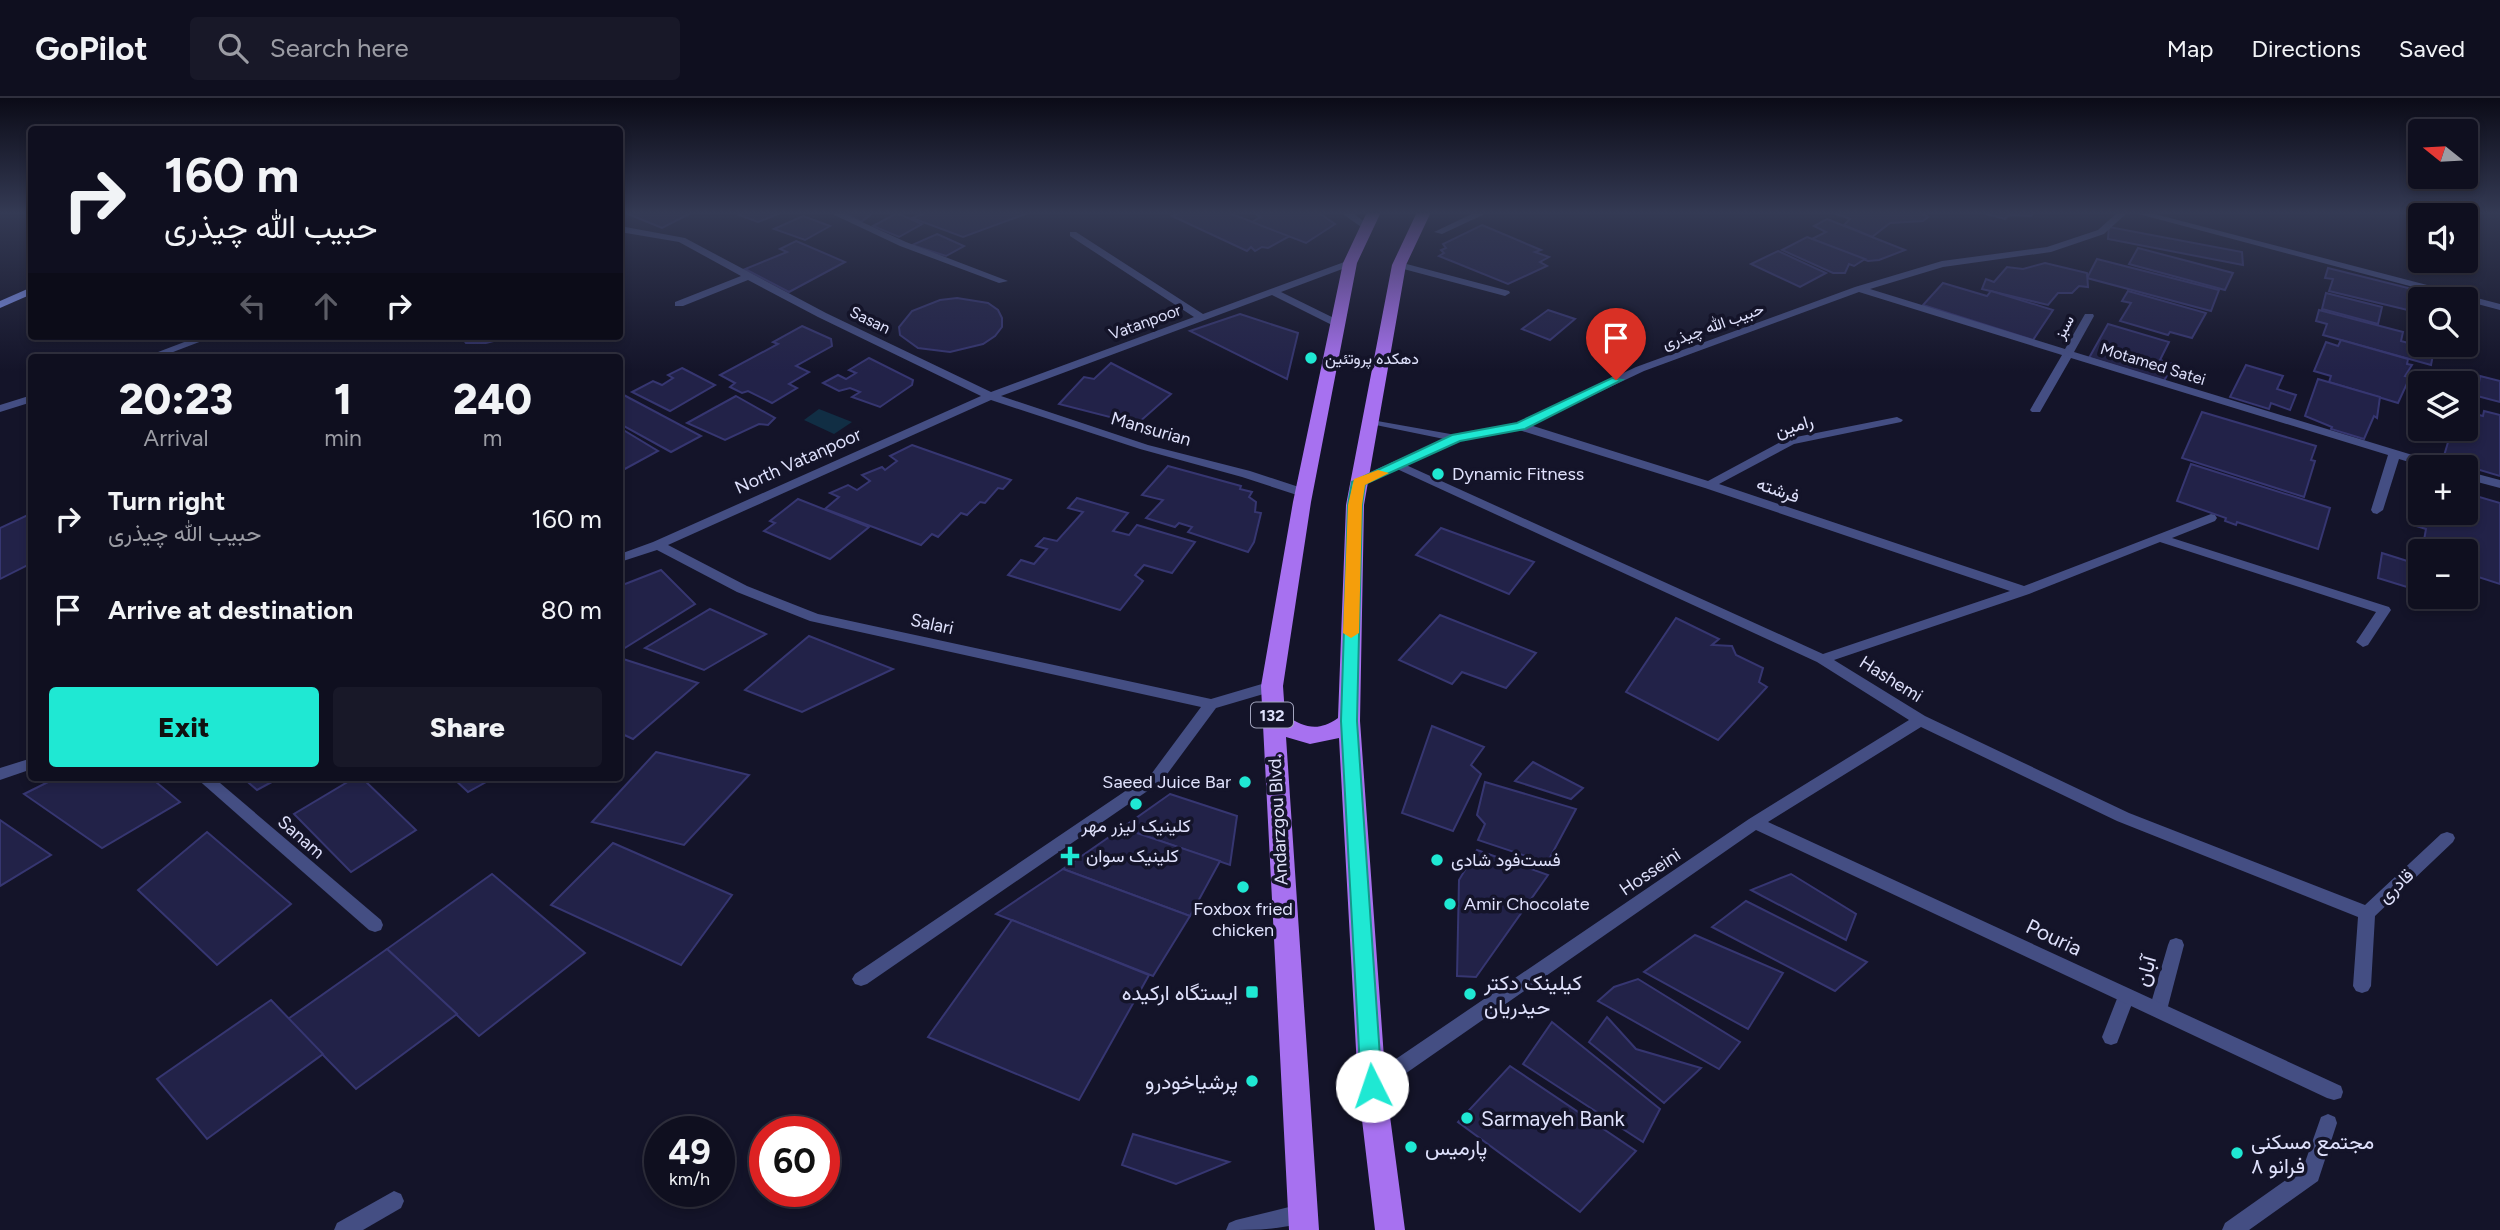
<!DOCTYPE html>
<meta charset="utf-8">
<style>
:root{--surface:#0f0f1f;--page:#181828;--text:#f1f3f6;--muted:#9b9ca4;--line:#2f2f3d;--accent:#1fe8d3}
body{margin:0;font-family:Figtree,Vazirmatn,sans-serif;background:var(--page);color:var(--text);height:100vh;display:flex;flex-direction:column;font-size:26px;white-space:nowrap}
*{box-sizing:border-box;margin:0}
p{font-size:23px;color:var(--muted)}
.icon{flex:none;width:38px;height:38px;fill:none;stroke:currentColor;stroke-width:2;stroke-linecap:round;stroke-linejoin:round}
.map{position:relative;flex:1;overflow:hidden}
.side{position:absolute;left:28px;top:256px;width:595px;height:427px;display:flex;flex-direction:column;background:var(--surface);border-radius:7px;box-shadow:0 4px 10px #0003,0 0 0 2px var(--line)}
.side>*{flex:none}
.banner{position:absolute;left:28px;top:28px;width:595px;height:214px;border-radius:7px;box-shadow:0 4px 10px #0003,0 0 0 2px var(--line);background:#0f0f1f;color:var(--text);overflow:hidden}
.needle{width:46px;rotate:288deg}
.fabs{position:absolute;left:2408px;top:21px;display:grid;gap:14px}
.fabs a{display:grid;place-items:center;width:70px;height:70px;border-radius:7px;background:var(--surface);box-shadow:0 4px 10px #0003,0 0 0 2px var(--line);font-size:35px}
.speed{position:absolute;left:644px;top:1018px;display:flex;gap:14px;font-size:35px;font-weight:700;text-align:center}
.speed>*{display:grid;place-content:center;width:91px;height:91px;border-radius:50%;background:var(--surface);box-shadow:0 4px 10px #0003,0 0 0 2px var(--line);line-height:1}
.speed small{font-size:18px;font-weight:400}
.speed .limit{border:10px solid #d22;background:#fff;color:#111}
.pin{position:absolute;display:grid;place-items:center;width:60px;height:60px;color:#fff;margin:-72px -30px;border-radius:50% 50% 50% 0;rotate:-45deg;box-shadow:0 0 7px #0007}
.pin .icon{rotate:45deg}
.me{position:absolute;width:77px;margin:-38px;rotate:356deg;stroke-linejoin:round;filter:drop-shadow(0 0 5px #0008)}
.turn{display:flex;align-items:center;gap:24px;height:147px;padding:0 21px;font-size:32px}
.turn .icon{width:91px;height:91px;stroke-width:2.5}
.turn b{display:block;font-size:49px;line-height:60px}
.lanes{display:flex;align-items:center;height:66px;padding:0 21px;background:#0003;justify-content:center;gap:35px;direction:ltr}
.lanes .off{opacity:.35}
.eta{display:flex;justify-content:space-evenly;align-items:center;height:119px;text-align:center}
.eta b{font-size:42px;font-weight:800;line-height:49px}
.primary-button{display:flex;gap:14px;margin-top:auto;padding:14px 21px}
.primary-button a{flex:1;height:80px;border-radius:7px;background:var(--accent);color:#111;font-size:28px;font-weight:800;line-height:80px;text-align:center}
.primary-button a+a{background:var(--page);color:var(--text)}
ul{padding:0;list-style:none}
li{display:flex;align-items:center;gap:21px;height:91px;padding:0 21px}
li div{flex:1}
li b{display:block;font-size:26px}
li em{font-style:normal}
header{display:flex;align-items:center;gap:42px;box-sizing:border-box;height:98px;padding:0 35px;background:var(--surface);border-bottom:2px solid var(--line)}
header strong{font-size:33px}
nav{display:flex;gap:38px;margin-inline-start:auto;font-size:24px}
.search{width:490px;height:63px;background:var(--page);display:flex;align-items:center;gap:18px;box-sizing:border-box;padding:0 24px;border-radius:7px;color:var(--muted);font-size:26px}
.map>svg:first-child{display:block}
.water{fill:#112e44}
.building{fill:#222248;stroke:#363671;stroke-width:2}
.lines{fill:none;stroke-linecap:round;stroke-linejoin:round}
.lane{fill:#444e83;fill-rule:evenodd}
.street{fill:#444e83;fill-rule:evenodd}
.secondary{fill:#8094f2;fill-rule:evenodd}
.primary{fill:#a771f0;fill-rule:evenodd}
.route{fill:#1fe8d3;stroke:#149789;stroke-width:2}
.slow{fill:#f59e0b}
.poi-dot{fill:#1fe8d3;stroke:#141429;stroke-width:2.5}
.labels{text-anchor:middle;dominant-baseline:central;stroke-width:7;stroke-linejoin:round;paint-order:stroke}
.far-street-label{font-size:16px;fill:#dfe1fc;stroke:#141429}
.far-poi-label{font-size:16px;fill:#dfe1fc;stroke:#141429;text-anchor:start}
.shield{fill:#141429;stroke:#a2a4bd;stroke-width:2}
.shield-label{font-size:16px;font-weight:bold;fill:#dfe1fc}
.street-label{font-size:18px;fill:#dfe1fc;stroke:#141429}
.poi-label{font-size:18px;fill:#dfe1fc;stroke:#141429;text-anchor:start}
.near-street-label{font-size:21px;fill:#dfe1fc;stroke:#141429}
.near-poi-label{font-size:21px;fill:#dfe1fc;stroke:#141429;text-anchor:start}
</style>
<header>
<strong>GoPilot</strong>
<div class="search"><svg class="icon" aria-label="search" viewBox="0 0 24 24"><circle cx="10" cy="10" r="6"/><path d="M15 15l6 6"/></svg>Search here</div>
<nav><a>Map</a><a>Directions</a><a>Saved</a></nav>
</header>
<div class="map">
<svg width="2500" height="1132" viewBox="0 0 2500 1132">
<rect width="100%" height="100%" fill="#141429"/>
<polygon class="water" points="819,311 852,324 834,336 804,322"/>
<g class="building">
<polygon points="623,114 693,114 662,130"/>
<polygon points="743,114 783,114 758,124 739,117"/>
<polygon points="842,114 874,114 861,124"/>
<polygon points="928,114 1031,114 963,139 912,120"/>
<polygon points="1181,114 1226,114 1290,138 1268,150 1262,149 1255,153 1251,149 1247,153 1172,118"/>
<polygon points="1252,114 1317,114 1335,126 1306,145 1252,124 1260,119"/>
<polygon points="1831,114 1921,114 1928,119 1923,123 1890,125 1872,139 1844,127 1850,121"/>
<polygon points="1979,114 2034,114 2031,118 2009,117 2005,121"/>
<polygon points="897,115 922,126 899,139 873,128"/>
<polygon points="803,118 830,128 805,142 774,131"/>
<polygon points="1827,121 1872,139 1905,152 1879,162 1868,163 1812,141 1826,134 1814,128"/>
<polygon points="1482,127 1541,152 1535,154 1549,159 1540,164 1547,168 1508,186 1439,158 1444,155 1441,152 1446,150 1443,146"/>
<polygon points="2109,129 2242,154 2243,167 2108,141"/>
<polygon points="937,136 964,148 946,158 912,147"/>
<polygon points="1807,139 1865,161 1854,168 1849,166 1845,175 1833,175 1782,152"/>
<polygon points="796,143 845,164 789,194 745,171 787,154 780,151"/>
<polygon points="2138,150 2233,175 2225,192 2129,166"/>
<polygon points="1778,153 1826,175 1800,189 1751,166"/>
<polygon points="2097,161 2219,192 2211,213 2087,180"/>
<polygon points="2045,165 2087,175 2088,189 2079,188 2072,195 2058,195 2048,207 1982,191 1986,181 1994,184 2007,169 2023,171"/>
<polygon points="2328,170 2436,197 2435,201 2420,201 2420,215 2329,193 2333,181 2325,180"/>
<polygon points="1943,185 1987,198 1991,193 2053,212 2033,242 1923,207"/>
<polygon points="2128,193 2206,215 2192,240 2170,234 2168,237 2120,223 2131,205 2122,203"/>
<polygon points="2326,195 2382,209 2378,226 2322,211"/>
<polygon points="957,200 988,205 998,212 1002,220 1002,229 995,238 983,246 950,254 918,250 900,237 899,229 912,213 940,202"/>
<polygon points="1548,212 1575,221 1550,242 1522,231"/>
<polygon points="2319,212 2403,234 2401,243 2434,252 2431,267 2323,237 2327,226 2316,223"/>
<polygon points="1240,216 1298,235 1287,281 1190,233"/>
<polygon points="2108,226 2169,244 2160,262 2173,266 2164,283 2089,260"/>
<polygon points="802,228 831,241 832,248 796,268 809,274 789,286 797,290 772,305 748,293 742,295 730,289 735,285 720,277 778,246 773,244"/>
<polygon points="461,238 513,238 486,245 466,245"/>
<polygon points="2341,242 2408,261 2407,266 2412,267 2405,278 2410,279 2398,305 2329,284 2331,278 2314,273 2326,244 2338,248"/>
<polygon points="869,260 913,282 912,287 880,309 852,299 860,294 850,290 839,293 823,285 838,277 846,281 856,275 849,272"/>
<polygon points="1111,265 1171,296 1137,326 1059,306 1084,279 1094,281"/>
<polygon points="2246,267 2283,278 2277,291 2296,297 2290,312 2271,305 2269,311 2230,299"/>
<polygon points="682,270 715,287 670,313 632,294 653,283 662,287 673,280 668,277"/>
<polygon points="2480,278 2500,283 2500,304 2477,298"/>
<polygon points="2318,281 2380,299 2377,320 2374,318 2364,341 2331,331 2332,329 2305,318"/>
<polygon points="620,295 701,338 671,354 620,326"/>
<polygon points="736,298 775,320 768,327 759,326 725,342 687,325"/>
<polygon points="2484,313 2500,317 2500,378 2443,361 2452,331 2464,334 2467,314 2483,318"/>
<polygon points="2202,314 2316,348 2311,362 2315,363 2304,399 2182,360"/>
<polygon points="620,330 658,353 623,372 620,370"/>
<polygon points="912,347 1011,382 1003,391 998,390 985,405 980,404 967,417 961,415 938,439 932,436 921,447 825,411 839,399 830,395 848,387 857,392 870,383 862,377 882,369 885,372 897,363 890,358"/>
<polygon points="2191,366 2330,410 2318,451 2237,424 2236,427 2225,423 2226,420 2177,403"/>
<polygon points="1168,368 1241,388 1240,391 1252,394 1249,399 1256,404 1255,414 1261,415 1254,444 1248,454 1188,434 1192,429 1179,425 1175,429 1146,420 1163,402 1142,397"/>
<polygon points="2420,387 2420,415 2466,415 2466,395 2500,405 2500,486 2466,475 2466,453 2422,453 2426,431 2413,427"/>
<polygon points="1077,400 1128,415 1113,433 1129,437 1137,427 1195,444 1172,475 1144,467 1135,477 1143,483 1120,512 1008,477 1021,462 1034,466 1047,451 1036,448 1044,440 1057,443 1083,414 1068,410"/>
<polygon points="798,401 869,429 830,461 764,433 775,425 770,423"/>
<polygon points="32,415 32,465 0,481 0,430"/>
<polygon points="1441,430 1534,464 1509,496 1416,457"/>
<polygon points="2382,455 2420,467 2420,481 2411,478 2410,490 2378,480"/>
<polygon points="661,472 695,506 620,553 620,488"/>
<polygon points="710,511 766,536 704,572 645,550"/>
<polygon points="1440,517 1536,555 1506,590 1462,574 1452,586 1399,562"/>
<polygon points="1676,520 1719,541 1712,547 1732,548 1736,557 1763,570 1759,584 1767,589 1718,642 1626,594"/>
<polygon points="809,538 893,571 802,614 745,592"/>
<polygon points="620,560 698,585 633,641 620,635"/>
<polygon points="1432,628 1484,649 1471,667 1481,676 1453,733 1402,715"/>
<polygon points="656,654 749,677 684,747 592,724"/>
<polygon points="1533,664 1583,690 1571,701 1515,683"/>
<polygon points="58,679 150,679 180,704 102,750 24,696"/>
<polygon points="242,679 281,679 257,692"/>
<polygon points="356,679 361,679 416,732 351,774 294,716"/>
<polygon points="452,679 495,679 468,694"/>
<polygon points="1485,684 1576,711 1547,765 1478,742 1485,726 1477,717"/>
<polygon points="1170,696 1237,718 1230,767 1122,730"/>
<polygon points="0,722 51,757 0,788"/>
<polygon points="1122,730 1220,763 1190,818 1063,771"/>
<polygon points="207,734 291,806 217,867 138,792"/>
<polygon points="613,745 732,797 681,867 551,807"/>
<polygon points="1477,752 1548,777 1476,879 1457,878 1459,782"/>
<polygon points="1063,771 1190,818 1153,878 996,816"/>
<polygon points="492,776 585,855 479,938 387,851"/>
<polygon points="1791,776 1856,816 1846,842 1751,792"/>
<polygon points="1746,803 1867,864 1835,893 1712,829"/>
<polygon points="1012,822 1149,877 1079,1002 928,939"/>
<polygon points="1695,837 1783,875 1748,931 1644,874"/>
<polygon points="387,851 457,916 356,991 288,921"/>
<polygon points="1638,881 1740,944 1719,971 1598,903 1614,889"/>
<polygon points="271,902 323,956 207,1041 157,981"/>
<polygon points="1607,919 1636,951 1701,970 1664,1005 1589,944"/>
<polygon points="1552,924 1660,1011 1643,1044 1523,966"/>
<polygon points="1510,968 1636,1053 1580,1114 1458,1024"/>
<polygon points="1133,1036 1229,1064 1176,1086 1122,1067"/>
</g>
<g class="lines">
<g class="lane">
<polygon points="1399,164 1509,193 1510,195 1505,198 1396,169 1394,167"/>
<polygon points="2176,840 2182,842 2184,847 2167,912 2164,917 2158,920 2152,917 2149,912 2168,847 2170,842"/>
<polygon points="2126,890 2132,893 2135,898 2117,945 2111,947 2105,945 2102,939 2120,893"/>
</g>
<g class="street">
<polygon points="828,114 840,114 906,144 1008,183 999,185 900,148"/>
<polygon points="1340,114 1351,114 1372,129 1364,131"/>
<polygon points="1476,114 1489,114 1442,136 1434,134"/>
<path d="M2118,114H2128L2104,136L2051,154L1943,169L1870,191L2065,251L2085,216H2093L2094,218L2074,254L2442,366L2444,369H2426L2399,361L2383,412L2377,416L2373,415L2371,412L2388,357L2071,260L2040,314H2032L2030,312L2062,257L1859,194L1644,273L1530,327L1708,383L1786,341L1897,319L1903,322L1901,324L1794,346L1719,386L2024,488L2211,416L2215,417L2217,420L2215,423L2172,440L2389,509L2391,512L2389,515L2368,547L2363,549L2356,544L2376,514L2160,444L2029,496L1834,562L1925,618L2129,715L2365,807L2441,736L2447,734L2453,736L2455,740L2453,744L2375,818L2371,888L2368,893L2362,895L2356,893L2353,888L2358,819L2117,723L1921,629L1768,724L2341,988L2343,994L2341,1000L2334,1002L2327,1000L1756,732L1379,994L1372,996L1365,994L1363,988L1365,982L1749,721L1909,622L1817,564L1397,371L1363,387H1355L1353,384L1355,381L1444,341L1366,325V321L1456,337L1517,325L1636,269L1855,189L1942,163L2047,149L2098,132ZM1519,332L1705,390L2010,493L1823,556L1406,367L1459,343Z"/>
<polygon points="2131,114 2147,114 2500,206 2500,212"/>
<polygon points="620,128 685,140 826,215 991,294 1194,219 1070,138 1070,134 1076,134 1203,216 1347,163 1353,163 1353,167 1281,194 1342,224 1342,228 1334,228 1272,197 1001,298 1148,347 1250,373 1308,392 1310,395 1308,398 1300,398 1242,379 1140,351 991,302 668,447 747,488 818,516 1211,601 1272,583 1279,588 1277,592 1216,610 1162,683 867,886 861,888 855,886 852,881 855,876 1152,675 1201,609 810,523 737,494 657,452 620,464 620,456 653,444 981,298 818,219 748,182 683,208 675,208 675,204 741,178 679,144 620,134"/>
<polygon points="200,238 215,238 160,259 145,259"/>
<polygon points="32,297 32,304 0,314 0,307"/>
<polygon points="2466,373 2500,382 2500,390 2466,381"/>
<polygon points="32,660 32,671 0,682 0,670"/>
<polygon points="195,679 213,679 381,822 383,827 381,832 375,834 369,832"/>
<polygon points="2328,1016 2335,1019 2337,1025 2318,1083 2249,1132 2222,1132 2225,1125 2303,1070 2321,1019"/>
<polygon points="394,1093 401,1096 404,1103 401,1110 363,1132 334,1132 337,1125"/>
<path d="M1301,1106L1308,1109L1311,1116L1308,1123C1281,1132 1254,1132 1226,1132L1229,1125L1236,1122Z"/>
</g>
<polygon class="secondary" points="32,189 32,196 0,210 0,203"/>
<path class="primary" d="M1367,114H1381L1357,165L1311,404L1283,588L1285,617C1305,630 1318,634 1338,620L1346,407L1392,167L1417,114H1431L1406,167L1364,407L1360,623L1386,988L1405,1132H1375L1358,988L1339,640L1310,646L1286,639L1319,1132H1289L1261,588L1293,404L1343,165Z"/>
</g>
<linearGradient id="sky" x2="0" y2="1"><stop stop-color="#0b0b17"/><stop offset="0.42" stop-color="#343a54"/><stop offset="1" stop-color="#343a54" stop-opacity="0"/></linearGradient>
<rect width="2500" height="273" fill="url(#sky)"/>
<polygon class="route" points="1612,280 1622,282 1525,331 1460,343 1365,386 1362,407 1357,623 1382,988 1379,995 1372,998 1364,995 1361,988 1341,623 1348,407 1352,384 1452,337 1517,325"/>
<polygon class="slow" points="1378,372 1389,375 1365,387 1362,407 1359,535 1351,540 1343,535 1348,407 1354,381"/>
<g class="poi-dot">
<circle cx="1311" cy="260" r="7"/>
<circle cx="1438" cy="376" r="7"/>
<circle cx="1245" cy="684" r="7"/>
<circle cx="1136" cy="706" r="7"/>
<path d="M1066.5 747.5h7v7h7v7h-7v7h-7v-7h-7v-7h7z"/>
<circle cx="1437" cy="762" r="7"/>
<circle cx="1243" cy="789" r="7"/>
<circle cx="1450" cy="806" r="7"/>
<rect x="1245" y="887" width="14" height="14" rx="3.5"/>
<circle cx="1470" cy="896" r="7"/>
<circle cx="1252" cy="983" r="7"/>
<circle cx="1467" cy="1020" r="7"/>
<circle cx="1411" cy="1049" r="7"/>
<circle cx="2237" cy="1055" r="7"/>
</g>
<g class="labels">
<g class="far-street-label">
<text transform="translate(870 222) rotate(26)">Sasan</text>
<text transform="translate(1145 224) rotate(-20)">Vatanpoor</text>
<text transform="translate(1713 228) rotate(-20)">حبیب الله چیذری</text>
<text transform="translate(2064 229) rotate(-61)">سبز</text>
<text transform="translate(2153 266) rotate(17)">Motamed Satei</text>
</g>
<g class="far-poi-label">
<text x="1325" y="260">دهکده پروتئین</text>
</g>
<rect class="shield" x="1251" y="604.5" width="42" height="25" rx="5"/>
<g class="shield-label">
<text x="1272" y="617">132</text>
</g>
<g class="street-label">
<text transform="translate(1794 328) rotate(-17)">رامین</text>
<text transform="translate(1151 331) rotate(16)">Mansurian</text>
<text transform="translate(798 363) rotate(-24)">North Vatanpoor</text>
<text transform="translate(1778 392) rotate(19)">فرشته</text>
<text transform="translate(932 526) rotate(12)">Salari</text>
<text transform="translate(1891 581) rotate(32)">Hashemi</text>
<text transform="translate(1278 722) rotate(-93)">Andarzgou Blvd.</text>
<text transform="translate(301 739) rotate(41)">Sanam</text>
<text transform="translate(1650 774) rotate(-34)">Hosseini</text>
<text transform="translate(2396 788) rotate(-43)">قادری</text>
</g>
<g class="poi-label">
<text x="1452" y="376">Dynamic Fitness</text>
<text x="1231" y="684" text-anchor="end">Saeed Juice Bar</text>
<text x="1136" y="728" text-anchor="middle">کلینیک لیزر مهر</text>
<text x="1086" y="758">کلینیک سوان</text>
<text x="1451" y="762">فست‌فود شادی</text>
<text x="1464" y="806">Amir Chocolate</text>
<text x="1243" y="811" text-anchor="middle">Foxbox fried<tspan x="1243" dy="21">chicken</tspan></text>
</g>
<g class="near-street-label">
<text transform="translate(2054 839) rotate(25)">Pouria</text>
<text transform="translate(2145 873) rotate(-74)">آبان</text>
</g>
<g class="near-poi-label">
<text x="1484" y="884">کیلینک دکتر<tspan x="1484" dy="24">حیدریان</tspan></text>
<text x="1238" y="894" text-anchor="end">ایستگاه ارکیده</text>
<text x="1238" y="983" text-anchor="end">پرشیاخودرو</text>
<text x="1481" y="1020">Sarmayeh Bank</text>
<text x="2251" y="1043">مجتمع مسکنی<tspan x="2251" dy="24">فرانو ۸</tspan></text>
<text x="1425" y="1049">پارمیس</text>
</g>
</g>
</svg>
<div class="fabs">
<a><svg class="needle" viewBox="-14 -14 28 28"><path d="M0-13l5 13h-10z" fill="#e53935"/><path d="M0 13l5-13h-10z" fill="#9b9ca4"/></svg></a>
<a><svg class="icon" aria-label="sound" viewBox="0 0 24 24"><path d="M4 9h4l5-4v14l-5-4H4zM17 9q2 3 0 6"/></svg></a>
<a><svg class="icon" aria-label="search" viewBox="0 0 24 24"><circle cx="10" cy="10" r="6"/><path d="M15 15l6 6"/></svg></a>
<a><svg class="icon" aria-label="layers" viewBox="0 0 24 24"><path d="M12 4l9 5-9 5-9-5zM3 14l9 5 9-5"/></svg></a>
<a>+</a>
<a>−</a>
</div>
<div class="speed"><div>49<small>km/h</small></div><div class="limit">60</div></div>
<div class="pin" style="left:1616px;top:282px;background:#d93025"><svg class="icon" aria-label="arrive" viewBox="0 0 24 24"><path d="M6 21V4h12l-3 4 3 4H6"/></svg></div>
<svg class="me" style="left:1372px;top:988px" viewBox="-20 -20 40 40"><circle r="19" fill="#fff"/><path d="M0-13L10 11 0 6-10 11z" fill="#1fe8d3"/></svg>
<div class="banner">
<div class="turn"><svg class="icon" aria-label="right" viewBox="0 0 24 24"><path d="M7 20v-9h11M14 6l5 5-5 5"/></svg><div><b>160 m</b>حبیب الله چیذری</div></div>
<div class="lanes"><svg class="icon off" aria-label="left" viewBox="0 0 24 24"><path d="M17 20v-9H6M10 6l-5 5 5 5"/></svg><svg class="icon off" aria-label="ahead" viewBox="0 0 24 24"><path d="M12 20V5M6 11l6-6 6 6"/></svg><svg class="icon" aria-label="right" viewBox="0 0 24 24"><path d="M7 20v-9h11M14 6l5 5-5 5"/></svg></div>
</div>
<section class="side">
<div class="eta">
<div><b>20:23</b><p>Arrival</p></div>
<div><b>1</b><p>min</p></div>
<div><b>240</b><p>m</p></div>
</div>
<ul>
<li><svg class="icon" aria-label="right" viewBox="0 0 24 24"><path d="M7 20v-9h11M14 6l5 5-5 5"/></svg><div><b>Turn right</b><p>حبیب الله چیذری</p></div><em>160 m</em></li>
<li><svg class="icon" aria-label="arrive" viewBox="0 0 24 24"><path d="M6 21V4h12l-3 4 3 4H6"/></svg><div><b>Arrive at destination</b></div><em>80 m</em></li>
</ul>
<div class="primary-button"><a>Exit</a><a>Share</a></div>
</section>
</div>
